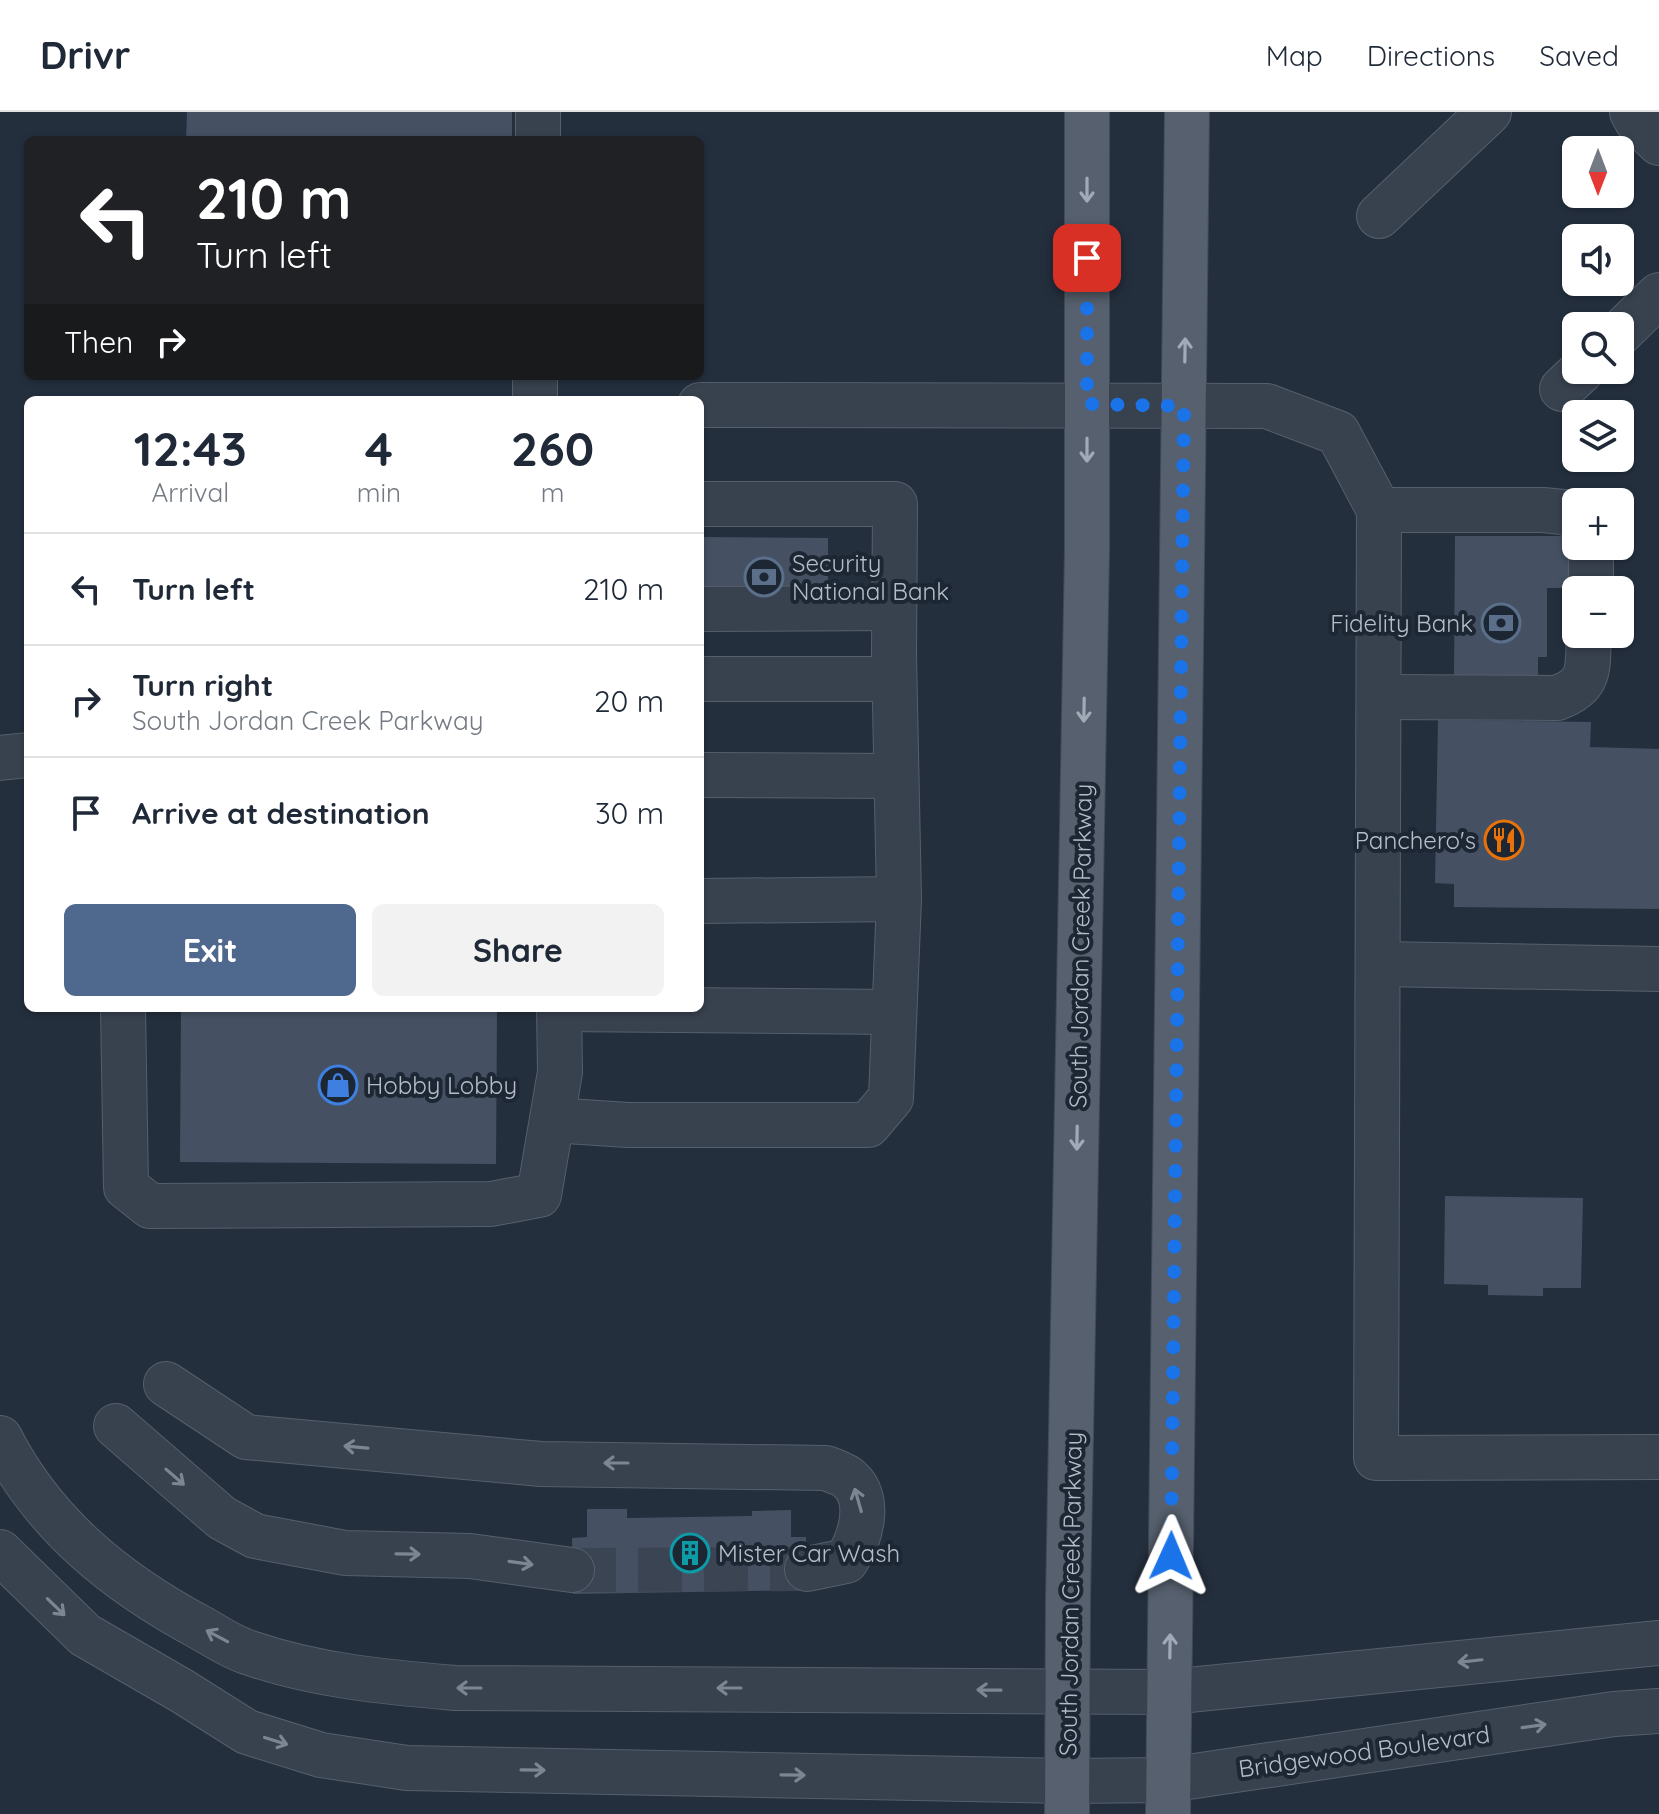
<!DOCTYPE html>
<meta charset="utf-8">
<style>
:root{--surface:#fff;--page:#f2f2f3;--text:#1f2937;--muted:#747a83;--line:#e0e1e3;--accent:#4f688e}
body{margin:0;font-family:Quicksand,sans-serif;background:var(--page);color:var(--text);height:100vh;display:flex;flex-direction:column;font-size:30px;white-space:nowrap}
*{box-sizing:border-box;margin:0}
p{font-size:26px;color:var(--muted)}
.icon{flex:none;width:44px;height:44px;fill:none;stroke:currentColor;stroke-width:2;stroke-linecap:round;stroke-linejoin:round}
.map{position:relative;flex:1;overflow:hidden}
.panel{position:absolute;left:24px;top:284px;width:680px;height:616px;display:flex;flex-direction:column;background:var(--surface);border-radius:12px;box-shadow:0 2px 6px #0004}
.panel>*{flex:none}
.hud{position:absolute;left:24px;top:24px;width:680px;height:244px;border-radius:12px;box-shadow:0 2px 6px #0004;background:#202124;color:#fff;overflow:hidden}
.needle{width:52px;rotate:180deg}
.tools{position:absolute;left:1562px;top:24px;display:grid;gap:16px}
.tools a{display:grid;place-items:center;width:72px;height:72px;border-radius:12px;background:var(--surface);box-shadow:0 2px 6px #0004;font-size:40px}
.pin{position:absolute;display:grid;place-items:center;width:68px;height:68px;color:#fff;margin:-34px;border-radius:16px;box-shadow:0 4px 12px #0006}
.me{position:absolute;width:88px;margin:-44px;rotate:1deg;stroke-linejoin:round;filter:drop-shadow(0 0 6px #0008)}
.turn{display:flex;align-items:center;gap:28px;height:168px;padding:0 40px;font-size:36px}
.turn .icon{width:104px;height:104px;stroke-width:2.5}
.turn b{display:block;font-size:56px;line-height:68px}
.then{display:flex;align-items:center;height:76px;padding:0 40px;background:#0003;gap:16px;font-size:30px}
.eta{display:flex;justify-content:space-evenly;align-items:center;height:136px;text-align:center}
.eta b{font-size:48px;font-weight:800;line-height:56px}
.action{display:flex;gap:16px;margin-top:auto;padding:16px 40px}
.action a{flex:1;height:92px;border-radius:12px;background:var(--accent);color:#fff;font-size:32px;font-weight:800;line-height:92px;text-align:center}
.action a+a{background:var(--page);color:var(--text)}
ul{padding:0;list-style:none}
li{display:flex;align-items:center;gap:24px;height:112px;padding:0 40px;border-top:2px solid var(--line)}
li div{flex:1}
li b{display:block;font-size:30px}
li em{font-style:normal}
header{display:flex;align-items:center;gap:48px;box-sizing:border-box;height:112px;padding:0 40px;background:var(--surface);border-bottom:2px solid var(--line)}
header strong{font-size:38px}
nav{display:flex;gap:44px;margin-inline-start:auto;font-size:28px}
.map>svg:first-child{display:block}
.building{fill:#455162}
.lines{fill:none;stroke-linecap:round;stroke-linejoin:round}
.minor-tunnel{stroke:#3a4453;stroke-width:44;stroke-dasharray:44 22;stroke-linecap:butt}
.minor-casing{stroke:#565f6c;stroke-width:46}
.major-casing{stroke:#414a57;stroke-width:46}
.minor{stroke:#38414e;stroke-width:44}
.major{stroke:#56606e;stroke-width:44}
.oneway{stroke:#a1aab7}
.oneway2{stroke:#7c8592}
.route{stroke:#1a73e8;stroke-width:14;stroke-dasharray:0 25.2}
.labels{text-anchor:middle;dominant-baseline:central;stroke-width:8;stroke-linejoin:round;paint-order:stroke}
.poi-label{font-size:24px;fill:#b4bcc9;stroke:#1d2633;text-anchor:start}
.street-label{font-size:24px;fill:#b4bcc9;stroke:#1d2633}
</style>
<header>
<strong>Drivr</strong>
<nav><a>Map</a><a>Directions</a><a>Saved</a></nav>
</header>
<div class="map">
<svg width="1659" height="1702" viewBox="0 0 1659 1702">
<rect width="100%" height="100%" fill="#242f3e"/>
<g class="building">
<polygon points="187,0 512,0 512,28 186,28"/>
<polygon points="1455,424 1576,424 1575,476 1547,476 1547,545 1538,545 1538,568 1454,567"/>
<polygon points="700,425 828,426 828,486 700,485"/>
<polygon points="1438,608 1591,610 1590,635 1659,637 1659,797 1454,795 1454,772 1435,771"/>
<polygon points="181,896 497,896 496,1052 180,1050"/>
<polygon points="1445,1084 1583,1086 1581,1176 1543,1176 1543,1184 1488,1183 1488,1173 1444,1172"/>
<polygon points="587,1397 627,1397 627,1406 752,1404 752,1399 791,1398 791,1425 806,1425 807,1478 573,1482 572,1426 587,1425"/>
</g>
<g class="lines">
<polyline class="minor-tunnel" points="572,1458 807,1457"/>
<defs>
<g id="minor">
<polyline points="1632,0 1637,9 1659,31"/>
<polyline points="538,28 538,0"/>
<polyline points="1379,104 1489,0"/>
<polyline points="1620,221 1659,183"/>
<polyline points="1562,277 1582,258"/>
<polyline points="535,288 535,264"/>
<polyline points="700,293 1267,294 1338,321 1379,398 1376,1346 1659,1345"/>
<polyline points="1379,398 1543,398 1563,400 1576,404"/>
<polyline points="1591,478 1591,434"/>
<polyline points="700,497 894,496"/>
<polyline points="700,567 894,567"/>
<path d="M1379,585L1557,586C1593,573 1587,555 1589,522"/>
<polyline points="0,646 28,643"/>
<polyline points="700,663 896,664"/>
<polyline points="700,789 899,787"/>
<polyline points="1379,852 1659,857"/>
<polyline points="123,896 126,1075 150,1094 491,1092 539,1083 560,960 559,896"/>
<polyline points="559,897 894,900"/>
<polyline points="552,1008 628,1013 868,1013 891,986 899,787 894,543 895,392 700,392"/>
<path d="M166,1272L246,1325L541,1352L826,1356C833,1359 844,1362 849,1367C873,1387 860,1428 846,1449L807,1457"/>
<polyline points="116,1314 222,1406 255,1424 345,1441 470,1444 572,1458"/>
<path d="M0,1326C44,1413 117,1471 201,1516C217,1525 233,1536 250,1541C317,1564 385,1570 455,1576L1169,1580L1659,1531"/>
<polyline points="0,1440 85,1523 182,1579 247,1620 321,1643 407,1656 1068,1669 1168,1668 1614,1602 1659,1599"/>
</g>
<g id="major">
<polyline points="1067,1702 1068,1489 1087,439 1087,0"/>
<polyline points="1168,1702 1187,0"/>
</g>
</defs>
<use href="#minor" class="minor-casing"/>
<use href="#major" class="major-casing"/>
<use href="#minor" class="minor"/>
<use href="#major" class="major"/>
</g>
<defs><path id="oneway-shaft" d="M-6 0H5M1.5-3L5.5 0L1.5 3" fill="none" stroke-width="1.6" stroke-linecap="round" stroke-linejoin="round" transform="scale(2)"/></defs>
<g class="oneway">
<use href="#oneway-shaft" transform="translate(1087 78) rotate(90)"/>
<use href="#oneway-shaft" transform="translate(1185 238) rotate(-89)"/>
<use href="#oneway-shaft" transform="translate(1087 338) rotate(90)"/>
<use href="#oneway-shaft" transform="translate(1084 598) rotate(91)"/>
<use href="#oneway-shaft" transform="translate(1077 1026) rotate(91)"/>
<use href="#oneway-shaft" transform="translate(1170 1534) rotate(-89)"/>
</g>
<g class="oneway2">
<use href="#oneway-shaft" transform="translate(356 1335) rotate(-175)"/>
<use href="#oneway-shaft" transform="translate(616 1351) rotate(-180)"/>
<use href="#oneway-shaft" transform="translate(175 1365) rotate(41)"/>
<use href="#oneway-shaft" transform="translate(858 1388) rotate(-106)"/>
<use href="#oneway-shaft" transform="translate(408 1442) rotate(1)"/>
<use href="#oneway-shaft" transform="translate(521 1451) rotate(8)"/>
<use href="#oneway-shaft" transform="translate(56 1495) rotate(44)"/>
<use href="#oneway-shaft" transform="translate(217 1524) rotate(-152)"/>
<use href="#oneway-shaft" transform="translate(1470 1549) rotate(174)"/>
<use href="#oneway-shaft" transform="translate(469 1576) rotate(-180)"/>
<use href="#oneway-shaft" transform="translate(729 1576) rotate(-180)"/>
<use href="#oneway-shaft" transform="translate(989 1578) rotate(-179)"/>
<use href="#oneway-shaft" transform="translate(1534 1614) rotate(-8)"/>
<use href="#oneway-shaft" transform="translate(276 1629) rotate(17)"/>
<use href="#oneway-shaft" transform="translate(533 1658) rotate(1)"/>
<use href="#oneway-shaft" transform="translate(793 1663) rotate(1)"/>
</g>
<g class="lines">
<polyline class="route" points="1087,146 1087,292 1184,294 1171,1444"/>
</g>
<defs>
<symbol id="bank-ring" viewBox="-11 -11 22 22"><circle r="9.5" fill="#1d2633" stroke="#5c6f8a" stroke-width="1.5"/><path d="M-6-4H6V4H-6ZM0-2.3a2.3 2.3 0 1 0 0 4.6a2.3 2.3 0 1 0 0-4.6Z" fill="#5c6f8a"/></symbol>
<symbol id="restaurant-ring" viewBox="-11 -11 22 22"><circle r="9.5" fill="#1d2633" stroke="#e8710a" stroke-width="1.5"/><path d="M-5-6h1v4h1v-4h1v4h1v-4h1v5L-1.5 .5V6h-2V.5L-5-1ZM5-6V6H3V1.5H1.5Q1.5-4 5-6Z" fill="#e8710a"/></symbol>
<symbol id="shop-ring" viewBox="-11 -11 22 22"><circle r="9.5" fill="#1d2633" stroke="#3f7fe0" stroke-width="1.5"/><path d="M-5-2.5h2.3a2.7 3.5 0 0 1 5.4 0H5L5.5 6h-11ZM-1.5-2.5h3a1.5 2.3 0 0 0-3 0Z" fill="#3f7fe0"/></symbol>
<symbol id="building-ring" viewBox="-11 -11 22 22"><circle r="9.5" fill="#1d2633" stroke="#0f9aa8" stroke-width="1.5"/><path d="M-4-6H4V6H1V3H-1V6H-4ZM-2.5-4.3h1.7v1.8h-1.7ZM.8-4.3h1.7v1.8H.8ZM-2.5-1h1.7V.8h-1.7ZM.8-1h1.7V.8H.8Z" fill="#0f9aa8"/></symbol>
</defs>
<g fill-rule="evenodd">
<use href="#bank-ring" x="742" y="443" width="44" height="44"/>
<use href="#bank-ring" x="1479" y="489" width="44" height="44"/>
<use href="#restaurant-ring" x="1482" y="706" width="44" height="44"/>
<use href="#shop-ring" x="316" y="951" width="44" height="44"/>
<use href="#building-ring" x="668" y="1419" width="44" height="44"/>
</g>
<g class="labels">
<g class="poi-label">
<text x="792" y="451">Security<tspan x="792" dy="28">National Bank</tspan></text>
<text x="1473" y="511" text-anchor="end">Fidelity Bank</text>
<text x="1476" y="728" text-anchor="end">Panchero's</text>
<text x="366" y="973">Hobby Lobby</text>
<text x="718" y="1441">Mister Car Wash</text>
</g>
<g class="street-label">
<text transform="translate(1080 834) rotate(-89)">South Jordan Creek Parkway</text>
<text transform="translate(1070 1482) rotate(-89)">South Jordan Creek Parkway</text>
<text transform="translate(1364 1639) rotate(-8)">Bridgewood Boulevard</text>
</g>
</g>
</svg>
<div class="tools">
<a><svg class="needle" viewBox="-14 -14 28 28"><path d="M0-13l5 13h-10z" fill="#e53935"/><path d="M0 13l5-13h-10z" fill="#747a83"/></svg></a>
<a><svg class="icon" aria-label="sound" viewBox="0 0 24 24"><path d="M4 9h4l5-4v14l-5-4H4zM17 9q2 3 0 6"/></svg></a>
<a><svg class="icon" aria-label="search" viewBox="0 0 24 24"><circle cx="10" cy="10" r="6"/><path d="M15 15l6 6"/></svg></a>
<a><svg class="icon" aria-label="layers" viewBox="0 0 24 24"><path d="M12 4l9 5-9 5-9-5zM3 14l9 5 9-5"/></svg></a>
<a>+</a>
<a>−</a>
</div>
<div class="pin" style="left:1087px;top:146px;background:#d93025"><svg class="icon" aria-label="arrive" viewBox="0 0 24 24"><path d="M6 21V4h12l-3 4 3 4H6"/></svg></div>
<svg class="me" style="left:1171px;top:1444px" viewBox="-20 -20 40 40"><path d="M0-17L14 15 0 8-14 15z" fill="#1a73e8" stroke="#fff" stroke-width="4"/></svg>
<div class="hud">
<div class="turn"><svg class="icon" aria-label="left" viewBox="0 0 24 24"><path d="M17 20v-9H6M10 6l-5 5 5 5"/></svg><div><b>210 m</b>Turn left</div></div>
<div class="then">Then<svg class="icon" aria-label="right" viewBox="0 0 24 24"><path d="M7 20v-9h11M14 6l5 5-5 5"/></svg></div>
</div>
<section class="panel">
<div class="eta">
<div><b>12:43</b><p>Arrival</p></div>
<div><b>4</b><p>min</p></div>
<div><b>260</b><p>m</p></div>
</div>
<ul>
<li><svg class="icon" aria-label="left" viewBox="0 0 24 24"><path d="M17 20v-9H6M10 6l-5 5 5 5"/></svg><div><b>Turn left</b></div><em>210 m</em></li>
<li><svg class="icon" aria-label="right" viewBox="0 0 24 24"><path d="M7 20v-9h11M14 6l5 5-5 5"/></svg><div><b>Turn right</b><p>South Jordan Creek Parkway</p></div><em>20 m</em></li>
<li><svg class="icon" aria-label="arrive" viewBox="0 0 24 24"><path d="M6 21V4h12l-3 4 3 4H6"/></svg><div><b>Arrive at destination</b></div><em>30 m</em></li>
</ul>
<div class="action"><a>Exit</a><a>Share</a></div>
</section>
</div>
